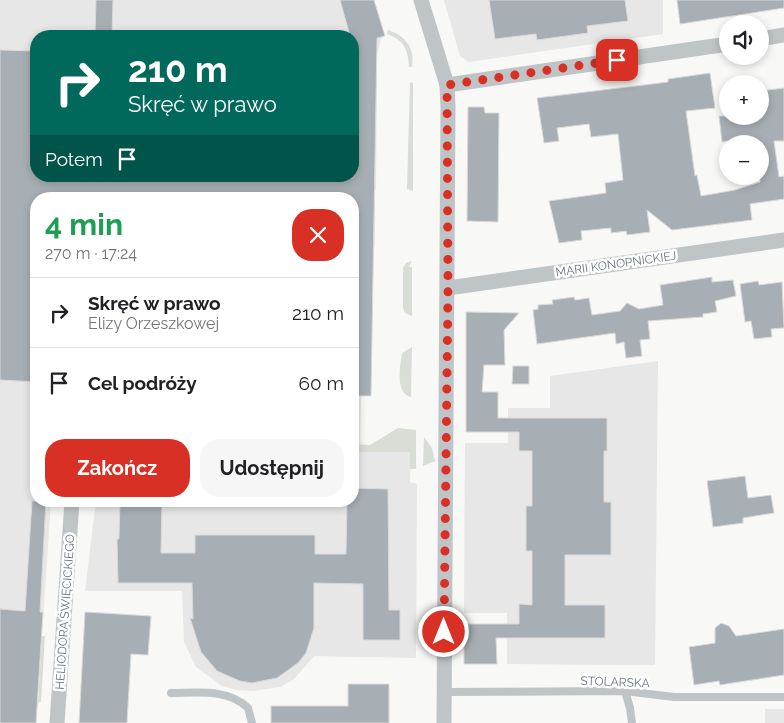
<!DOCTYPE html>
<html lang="pl">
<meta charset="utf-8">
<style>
:root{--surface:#fff;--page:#f6f6f6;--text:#202124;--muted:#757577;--line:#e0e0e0;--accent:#d93025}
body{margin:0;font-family:Raleway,sans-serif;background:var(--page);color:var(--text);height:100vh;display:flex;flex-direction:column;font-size:19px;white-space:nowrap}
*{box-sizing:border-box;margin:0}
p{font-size:16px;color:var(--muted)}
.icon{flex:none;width:28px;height:28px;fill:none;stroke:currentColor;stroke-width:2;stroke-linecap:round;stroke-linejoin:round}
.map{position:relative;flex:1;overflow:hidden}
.side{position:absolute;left:30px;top:192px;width:329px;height:315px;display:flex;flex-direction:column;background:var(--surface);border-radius:20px;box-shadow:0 2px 8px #0003}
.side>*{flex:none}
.banner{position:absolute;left:30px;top:30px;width:329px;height:152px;border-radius:20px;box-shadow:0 2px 8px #0003;background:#00695c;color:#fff;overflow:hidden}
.controls{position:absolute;left:719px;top:15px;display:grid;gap:10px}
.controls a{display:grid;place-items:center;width:50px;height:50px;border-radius:50%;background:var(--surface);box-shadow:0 2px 8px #0003;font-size:25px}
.pin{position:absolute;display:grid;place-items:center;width:42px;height:42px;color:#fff;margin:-21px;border-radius:10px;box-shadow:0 2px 8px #0006}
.me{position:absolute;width:55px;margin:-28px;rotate:0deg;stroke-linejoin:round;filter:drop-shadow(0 0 4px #0008)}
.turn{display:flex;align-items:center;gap:18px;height:105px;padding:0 15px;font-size:22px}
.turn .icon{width:65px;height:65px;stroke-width:2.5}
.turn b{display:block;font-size:35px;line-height:42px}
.then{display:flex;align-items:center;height:48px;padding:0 15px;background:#0003;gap:10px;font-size:19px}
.round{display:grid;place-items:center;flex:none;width:52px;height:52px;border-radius:20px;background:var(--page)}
.summary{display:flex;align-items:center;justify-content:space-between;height:85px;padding:0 15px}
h1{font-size:30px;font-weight:700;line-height:38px;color:#1e9e55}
.primary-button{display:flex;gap:10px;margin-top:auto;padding:10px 15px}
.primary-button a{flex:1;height:58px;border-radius:20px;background:var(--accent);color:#fff;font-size:20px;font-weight:700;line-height:58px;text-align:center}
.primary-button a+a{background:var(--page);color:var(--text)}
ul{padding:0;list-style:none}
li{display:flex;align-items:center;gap:15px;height:70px;padding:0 15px;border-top:1px solid var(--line)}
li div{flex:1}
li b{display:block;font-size:19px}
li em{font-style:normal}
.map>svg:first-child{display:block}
.built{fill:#e6e7e6;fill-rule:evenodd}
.green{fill:#d8ddd5}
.building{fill:#a7afb4;stroke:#dadad8}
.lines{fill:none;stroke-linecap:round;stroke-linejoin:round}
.service{stroke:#bfc4c7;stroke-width:8}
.minor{stroke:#bfc4c7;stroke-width:15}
.route{stroke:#d93025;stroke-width:9;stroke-dasharray:0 16.2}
.labels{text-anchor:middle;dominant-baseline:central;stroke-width:5;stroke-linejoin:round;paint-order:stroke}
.street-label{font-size:12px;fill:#65747e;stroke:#fff}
</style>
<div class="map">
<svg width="784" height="723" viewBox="0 0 784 723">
<rect width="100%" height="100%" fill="#f8f8f6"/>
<g class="built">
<path d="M0,0H374L383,30L377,55L376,190H357V203H375V247H357L373,258L371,396H361L360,452H411L410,482L417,484L416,658L314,656L294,679L280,687L252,691L237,690L222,686L196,667L184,642L182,591H85L96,501H352V199H36V501H51L36,723H0ZM36,36H352V176H36Z"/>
<polygon points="444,0 663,0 663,34 469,62 460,56"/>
<polygon points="658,361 655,665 507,664 507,613 464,613 465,443 508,443 508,408 550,408 550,376"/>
<rect x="765" y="709" width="19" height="14"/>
</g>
<g class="green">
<path d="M388,30C406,36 415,48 412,67H409C408,49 404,40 387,34Z"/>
<polygon points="410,82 413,83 413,191 407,189"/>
<polygon points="412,261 409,267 412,267 412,316 405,313 403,308 403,268 406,263"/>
<path d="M412,347L411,397C395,393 400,367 402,353Z"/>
<polygon points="398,428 416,430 416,469 410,469 410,452 353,452 353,444 370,445"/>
<polygon points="424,437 432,448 435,461 423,466"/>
<polygon points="42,636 45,636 41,702 38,702"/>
</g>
<g class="building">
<polygon points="96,0 113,0 112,36 95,36"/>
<polygon points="340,0 374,0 385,36 377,38 371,396 352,396 352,199 36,199 36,382 0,380 0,50 36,51 36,176 352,176 352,36 350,36"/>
<polygon points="489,0 625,0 628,21 587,26 588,33 537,40 536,34 495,39"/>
<polygon points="677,0 784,0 784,8 680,24"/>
<polygon points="710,73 715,108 686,111 695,176 697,175 701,196 735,190 760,182 760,144 757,141 738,144 737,139 722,142 719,116 760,116 760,91 784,88 784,141 774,141 779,177 784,176 784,199 750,204 752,220 672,230 647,210 650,232 627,235 626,231 611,233 611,228 581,231 582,240 559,243 549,201 606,193 605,183 623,180 618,134 591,137 589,124 557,128 559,141 544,143 537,98 668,82 668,79"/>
<polygon points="468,107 484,107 485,113 499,113 498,222 467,221"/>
<polygon points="712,277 712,282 733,280 736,296 715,301 717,312 703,314 703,317 648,321 650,339 640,340 642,356 626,358 624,342 616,344 615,333 537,344 533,310 538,309 538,305 553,304 552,300 574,297 575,300 589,298 592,315 620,311 627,303 639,309 663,305 660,285"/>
<polygon points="758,281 759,285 782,282 784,328 771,329 772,337 754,339 751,321 745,322 740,284"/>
<polygon points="466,312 519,313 504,330 505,365 484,365 482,392 498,392 498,418 607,418 607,451 604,451 604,502 611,502 611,555 565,555 565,605 605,605 605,638 496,638 497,664 464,664 464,624 519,624 519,604 532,605 532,551 526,551 526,506 532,506 532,451 519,451 519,432 466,432"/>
<polygon points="513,366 529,366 529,384 512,384"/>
<polygon points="745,476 748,498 771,495 774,513 743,518 743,523 713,527 707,481"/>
<polygon points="352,488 388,489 389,610 400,610 400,640 363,640 363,584 314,583 314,628 306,653 298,663 277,678 252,683 240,681 217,671 201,652 190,618 193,619 192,583 118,583 117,539 119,539 120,501 162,501 161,553 195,553 195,535 315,535 315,554 346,554 347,501 352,501"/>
<polygon points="32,501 46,501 40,612 43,612 36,723 0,723 0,609 25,611"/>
<polygon points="85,612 151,616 148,655 131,654 127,723 79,723"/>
<polygon points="721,623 729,626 736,636 784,629 784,675 720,685 719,681 694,685 689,647 715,643 715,628"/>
<polygon points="348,684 389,684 389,723 271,723 271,706 348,706"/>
</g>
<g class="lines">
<g class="service">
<polyline points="625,691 630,708 632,723"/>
<polyline points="445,692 625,691 674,697 784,697"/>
<path d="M171,693C197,693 228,688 248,708L252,723"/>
</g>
<g class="minor">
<polyline points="421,0 447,85 448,107 444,723"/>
<polyline points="760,39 784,35"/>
<polyline points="447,85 728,44"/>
<polyline points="448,288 784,240"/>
<polyline points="57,723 72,501"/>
</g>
</g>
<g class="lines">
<polyline class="route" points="444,632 448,288 447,85 617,60"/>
</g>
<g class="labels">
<g class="street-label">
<text transform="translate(616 264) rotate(-8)">MARII KONOPNICKIEJ</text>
<text transform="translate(65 612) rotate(-86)">HELIODORA ŚWIĘCICKIEGO</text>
<text transform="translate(615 682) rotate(2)">STOLARSKA</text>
</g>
</g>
</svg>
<div class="controls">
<a><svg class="icon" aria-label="sound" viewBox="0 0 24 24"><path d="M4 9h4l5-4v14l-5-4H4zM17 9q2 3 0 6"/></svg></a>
<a>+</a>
<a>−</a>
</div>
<div class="pin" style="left:617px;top:60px;background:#d93025"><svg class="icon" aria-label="arrive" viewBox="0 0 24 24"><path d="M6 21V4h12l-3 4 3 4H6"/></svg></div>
<svg class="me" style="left:444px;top:632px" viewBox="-20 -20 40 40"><circle r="17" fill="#d93025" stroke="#fff" stroke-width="3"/><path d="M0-11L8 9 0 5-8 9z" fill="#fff"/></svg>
<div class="banner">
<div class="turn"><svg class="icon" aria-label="right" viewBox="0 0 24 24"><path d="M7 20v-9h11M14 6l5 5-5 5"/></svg><div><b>210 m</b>Skręć w prawo</div></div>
<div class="then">Potem<svg class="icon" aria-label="arrive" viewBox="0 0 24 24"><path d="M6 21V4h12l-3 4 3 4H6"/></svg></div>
</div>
<section class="side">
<div class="summary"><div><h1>4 min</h1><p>270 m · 17:24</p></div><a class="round" style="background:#d93025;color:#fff"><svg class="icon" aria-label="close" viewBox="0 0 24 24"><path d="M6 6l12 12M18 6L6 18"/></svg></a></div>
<ul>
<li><svg class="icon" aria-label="right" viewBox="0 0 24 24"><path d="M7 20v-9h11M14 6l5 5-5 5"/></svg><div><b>Skręć w prawo</b><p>Elizy Orzeszkowej</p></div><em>210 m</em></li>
<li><svg class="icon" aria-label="arrive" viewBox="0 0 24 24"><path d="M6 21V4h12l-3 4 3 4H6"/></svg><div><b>Cel podróży</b></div><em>60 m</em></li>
</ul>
<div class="primary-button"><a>Zakończ</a><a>Udostępnij</a></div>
</section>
</div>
